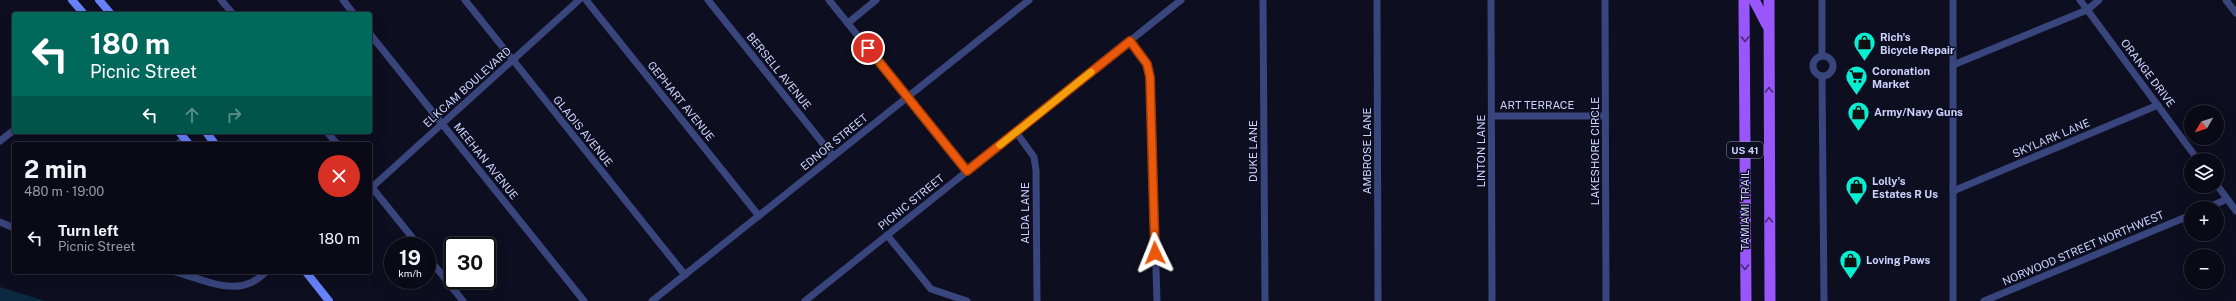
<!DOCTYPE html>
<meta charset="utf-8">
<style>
:root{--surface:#0a0a17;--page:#131320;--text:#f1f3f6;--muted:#999aa1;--line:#2a2b36}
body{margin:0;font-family:"Public Sans",sans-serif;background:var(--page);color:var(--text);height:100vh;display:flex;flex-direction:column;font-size:15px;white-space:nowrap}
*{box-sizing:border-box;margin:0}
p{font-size:13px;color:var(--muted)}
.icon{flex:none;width:22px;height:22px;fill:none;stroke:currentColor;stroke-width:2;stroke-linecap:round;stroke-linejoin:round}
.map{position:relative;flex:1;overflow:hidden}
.details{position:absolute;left:12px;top:142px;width:360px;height:132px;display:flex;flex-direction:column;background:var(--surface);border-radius:4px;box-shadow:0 4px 16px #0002,0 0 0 1px var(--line)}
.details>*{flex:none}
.hud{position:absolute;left:12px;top:12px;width:360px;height:122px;border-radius:4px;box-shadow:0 4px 16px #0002,0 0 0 1px var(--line);background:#00695c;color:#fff;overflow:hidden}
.needle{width:26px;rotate:231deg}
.buttons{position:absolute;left:2184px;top:105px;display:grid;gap:8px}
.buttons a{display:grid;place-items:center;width:40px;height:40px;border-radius:50%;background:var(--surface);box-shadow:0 4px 16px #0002,0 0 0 1px var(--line);font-size:20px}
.speed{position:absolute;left:384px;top:237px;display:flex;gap:8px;font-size:20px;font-weight:700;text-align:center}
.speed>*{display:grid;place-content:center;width:52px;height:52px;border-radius:50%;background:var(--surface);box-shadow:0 4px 16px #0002,0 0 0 1px var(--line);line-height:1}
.speed small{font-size:10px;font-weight:400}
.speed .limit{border:2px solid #111;border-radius:6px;background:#fff;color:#111}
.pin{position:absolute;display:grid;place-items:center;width:34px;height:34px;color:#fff;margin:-17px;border:2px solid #fff;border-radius:50%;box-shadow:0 1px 4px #0007}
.me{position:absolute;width:44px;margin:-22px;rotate:358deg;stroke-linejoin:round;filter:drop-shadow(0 0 3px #0008)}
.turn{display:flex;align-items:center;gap:14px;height:84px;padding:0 12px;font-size:18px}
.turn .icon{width:52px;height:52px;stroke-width:2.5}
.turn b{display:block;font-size:28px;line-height:34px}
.lanes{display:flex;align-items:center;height:38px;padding:0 12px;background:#0003;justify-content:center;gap:20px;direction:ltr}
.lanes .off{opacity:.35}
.round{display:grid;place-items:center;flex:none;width:42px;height:42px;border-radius:21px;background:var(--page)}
.headline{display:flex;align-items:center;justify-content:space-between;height:68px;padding:0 12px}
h1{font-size:24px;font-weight:700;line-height:30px}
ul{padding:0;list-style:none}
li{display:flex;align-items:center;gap:12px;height:56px;padding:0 12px}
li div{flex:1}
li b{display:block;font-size:15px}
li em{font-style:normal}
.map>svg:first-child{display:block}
.water{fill:#0c2a3f}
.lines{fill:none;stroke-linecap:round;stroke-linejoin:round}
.street{stroke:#39457d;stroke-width:7}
.secondary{stroke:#6683fb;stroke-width:8}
.primary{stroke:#9956fa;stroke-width:11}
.oneway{stroke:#452b77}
.route-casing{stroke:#983908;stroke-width:10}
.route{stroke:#ea580c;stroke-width:7}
.slow{stroke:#f59e0b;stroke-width:7}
.labels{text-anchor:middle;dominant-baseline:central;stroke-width:3;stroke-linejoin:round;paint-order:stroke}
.shield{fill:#0d0e1f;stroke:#9396bb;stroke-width:1}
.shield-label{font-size:10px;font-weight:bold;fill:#ccd1fe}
.poi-label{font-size:11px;font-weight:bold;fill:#ccd1fe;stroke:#0d0e1f;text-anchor:start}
.street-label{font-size:11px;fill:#ccd1fe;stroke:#0d0e1f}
</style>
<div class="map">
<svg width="2236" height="301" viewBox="0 0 2236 301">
<rect width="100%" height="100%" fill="#0d0e1f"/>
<polygon class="water" points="0,287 45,301 0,301"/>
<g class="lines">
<g class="street">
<polyline points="221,0 233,14"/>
<polyline points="343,0 354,14"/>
<polyline points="465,0 685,275"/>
<polyline points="586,0 759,216"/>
<polyline points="708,0 833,156"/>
<polyline points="829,0 967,171"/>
<polyline points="1263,0 1265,301"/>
<polyline points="1377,0 1378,301"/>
<polyline points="1491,0 1492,301"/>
<polyline points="1605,0 1606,301"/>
<polyline points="1822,0 1822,56"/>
<polyline points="1953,0 1953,301"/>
<polyline points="2080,0 2198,160"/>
<polyline points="2226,0 2236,13"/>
<polyline points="848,23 876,0"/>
<polyline points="370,34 584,301"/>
<polyline points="1130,41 1147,64 1150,77 1157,301"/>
<circle cx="1823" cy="66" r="10"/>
<polyline points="1953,65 2087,10 2099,0"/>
<polyline points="1822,77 1824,301"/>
<polyline points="1492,116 1605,116"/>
<polyline points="327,132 337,144"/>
<polyline points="1016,132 1034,157 1036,170 1037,301"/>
<polyline points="0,141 14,130"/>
<polyline points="178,144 184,139"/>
<polyline points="370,185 419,246"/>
<polyline points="2217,185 2236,211"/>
<polyline points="370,189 579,0"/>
<polyline points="1953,191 2158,105"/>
<polyline points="2207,208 2227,199"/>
<polyline points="0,222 14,228"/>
<polyline points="887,235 931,289 967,301"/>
<polyline points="427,256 463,301"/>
<path d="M176,272C198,278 228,293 250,283C256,281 261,276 266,272"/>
<polyline points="652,301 1029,0"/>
<polyline points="805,301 1181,0"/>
<polyline points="1984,301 2191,215"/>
</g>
<g class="secondary">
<polyline points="72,0 84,14"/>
<polyline points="99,0 111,14"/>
<polyline points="179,132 189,144"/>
<polyline points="206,132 215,144"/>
<polyline points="306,272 329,301"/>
</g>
<g class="primary">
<polyline points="1744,0 1746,301"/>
<polyline points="1754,0 1767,25"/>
<polyline points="1769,0 1770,301"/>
</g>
</g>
<defs><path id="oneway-chevron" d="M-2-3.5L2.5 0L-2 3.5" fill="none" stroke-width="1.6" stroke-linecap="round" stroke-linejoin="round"/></defs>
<g class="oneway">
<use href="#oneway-chevron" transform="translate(1745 39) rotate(90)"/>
<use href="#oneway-chevron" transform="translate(1769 90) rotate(-90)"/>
<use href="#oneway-chevron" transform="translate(1769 220) rotate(-90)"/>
<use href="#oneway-chevron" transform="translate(1745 267) rotate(90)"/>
</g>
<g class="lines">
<defs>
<polyline id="route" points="868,48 967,171 1130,41 1147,64 1150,77 1155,253"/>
</defs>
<use href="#route" class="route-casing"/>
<use href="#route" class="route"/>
<polyline class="slow" points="1000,145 1091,72"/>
</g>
<defs>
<symbol id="shop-pin" viewBox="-11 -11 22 30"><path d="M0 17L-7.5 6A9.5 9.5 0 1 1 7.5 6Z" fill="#07efd3" stroke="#0d0e1f"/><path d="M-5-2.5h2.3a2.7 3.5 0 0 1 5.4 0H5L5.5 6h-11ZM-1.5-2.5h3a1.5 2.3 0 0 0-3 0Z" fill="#111"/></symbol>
<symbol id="supermarket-pin" viewBox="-11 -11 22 30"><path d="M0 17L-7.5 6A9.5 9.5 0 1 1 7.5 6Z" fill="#07efd3" stroke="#0d0e1f"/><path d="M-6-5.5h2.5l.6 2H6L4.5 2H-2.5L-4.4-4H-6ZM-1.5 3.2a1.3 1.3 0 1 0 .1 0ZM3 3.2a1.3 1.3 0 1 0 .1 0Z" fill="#111"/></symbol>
</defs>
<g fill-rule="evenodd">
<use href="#shop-pin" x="1852" y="30" width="25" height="34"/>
<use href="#supermarket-pin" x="1844" y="64" width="25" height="34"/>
<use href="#shop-pin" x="1846" y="100" width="25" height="34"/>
<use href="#shop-pin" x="1844" y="174" width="25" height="34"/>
<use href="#shop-pin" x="1838" y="248" width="25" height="34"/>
</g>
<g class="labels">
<rect class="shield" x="1727" y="142" width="36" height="16" rx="3"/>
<g class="shield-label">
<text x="1745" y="150">US 41</text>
</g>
<g class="poi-label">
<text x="1880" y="37">Rich's<tspan x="1880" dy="13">Bicycle Repair</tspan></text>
<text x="1872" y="71">Coronation<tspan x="1872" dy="13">Market</tspan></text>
<text x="1874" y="112">Army/Navy Guns</text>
<text x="1872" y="181">Lolly's<tspan x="1872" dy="13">Estates R Us</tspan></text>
<text x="1866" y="260">Loving Paws</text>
</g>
<g class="street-label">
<text transform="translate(779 71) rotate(51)">BERSELL AVENUE</text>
<text transform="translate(2148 73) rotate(53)">ORANGE DRIVE</text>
<text transform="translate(467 87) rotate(-42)">ELKCAM BOULEVARD</text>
<text transform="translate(681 101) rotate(51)">GEPHART AVENUE</text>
<text x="1537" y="105">ART TERRACE</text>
<text transform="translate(583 131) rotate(51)">GLADIS AVENUE</text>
<text transform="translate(2051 138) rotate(-23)">SKYLARK LANE</text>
<text transform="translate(834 142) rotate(-39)">EDNOR STREET</text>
<text transform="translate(1253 151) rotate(-90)">DUKE LANE</text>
<text transform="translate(1367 151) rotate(-90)">AMBROSE LANE</text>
<text transform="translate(1481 151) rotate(-90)">LINTON LANE</text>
<text transform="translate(1595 151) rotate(-90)">LAKESHORE CIRCLE</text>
<text transform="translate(486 161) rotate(51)">MEEHAN AVENUE</text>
<text transform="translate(911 202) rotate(-39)">PICNIC STREET</text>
<text transform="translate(1745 210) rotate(-90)">TAMIAMI TRAIL</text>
<text transform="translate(1025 213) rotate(-90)">ALDA LANE</text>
<text transform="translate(2083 248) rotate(-23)">NORWOOD STREET NORTHWEST</text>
</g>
</g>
</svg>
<div class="buttons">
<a><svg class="needle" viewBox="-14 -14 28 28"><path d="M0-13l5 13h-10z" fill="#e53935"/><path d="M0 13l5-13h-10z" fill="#999aa1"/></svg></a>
<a><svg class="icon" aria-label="layers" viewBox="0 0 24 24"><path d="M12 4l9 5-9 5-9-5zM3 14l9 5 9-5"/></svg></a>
<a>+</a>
<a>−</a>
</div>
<div class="speed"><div>19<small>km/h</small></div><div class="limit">30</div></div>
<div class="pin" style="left:868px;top:48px;background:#d93025"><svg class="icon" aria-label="arrive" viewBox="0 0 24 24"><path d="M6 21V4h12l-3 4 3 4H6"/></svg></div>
<svg class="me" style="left:1155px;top:253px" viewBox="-20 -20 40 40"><path d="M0-17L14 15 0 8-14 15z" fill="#ea580c" stroke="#fff" stroke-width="4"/></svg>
<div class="hud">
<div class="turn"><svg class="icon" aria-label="left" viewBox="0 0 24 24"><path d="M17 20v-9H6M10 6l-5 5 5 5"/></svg><div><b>180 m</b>Picnic Street</div></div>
<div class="lanes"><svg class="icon" aria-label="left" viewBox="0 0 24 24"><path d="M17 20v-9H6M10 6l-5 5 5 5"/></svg><svg class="icon off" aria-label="ahead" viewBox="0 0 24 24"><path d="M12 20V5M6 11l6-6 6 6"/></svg><svg class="icon off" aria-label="right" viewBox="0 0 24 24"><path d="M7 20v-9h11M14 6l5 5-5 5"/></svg></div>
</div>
<section class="details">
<div class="headline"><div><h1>2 min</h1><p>480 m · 19:00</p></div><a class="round" style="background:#d93025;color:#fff"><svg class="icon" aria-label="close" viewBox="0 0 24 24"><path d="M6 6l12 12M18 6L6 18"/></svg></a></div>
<ul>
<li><svg class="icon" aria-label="left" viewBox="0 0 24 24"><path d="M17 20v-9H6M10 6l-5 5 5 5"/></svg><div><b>Turn left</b><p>Picnic Street</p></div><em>180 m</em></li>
</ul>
</section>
</div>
